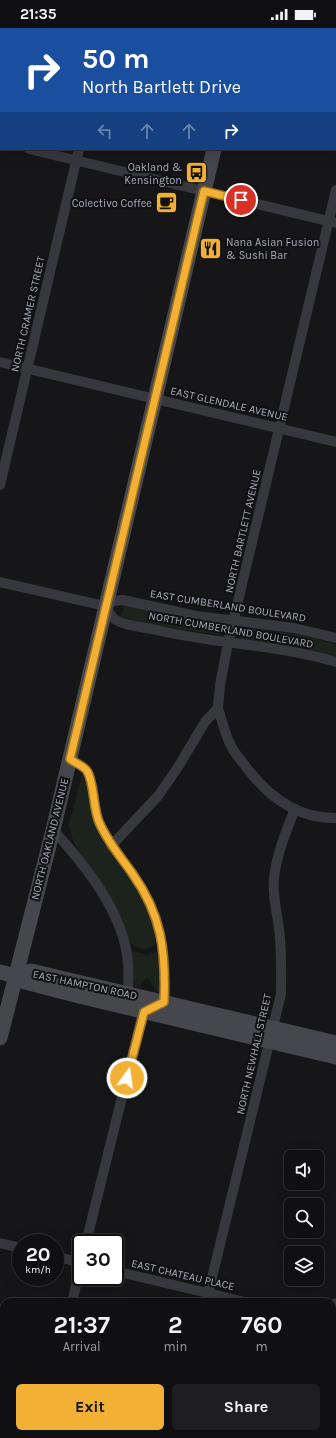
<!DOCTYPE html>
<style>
:root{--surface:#101012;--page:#1e1e20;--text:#f1f3f6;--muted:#9c9d9f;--line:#303032;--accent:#f2b134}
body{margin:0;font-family:Karla,sans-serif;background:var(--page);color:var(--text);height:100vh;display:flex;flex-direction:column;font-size:15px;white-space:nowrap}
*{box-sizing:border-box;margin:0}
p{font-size:13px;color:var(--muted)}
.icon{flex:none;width:22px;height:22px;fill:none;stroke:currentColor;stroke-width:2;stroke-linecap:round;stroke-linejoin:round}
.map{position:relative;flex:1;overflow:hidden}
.sheet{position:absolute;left:0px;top:1270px;width:336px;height:140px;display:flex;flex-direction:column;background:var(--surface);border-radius:12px 12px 0 0;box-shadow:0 4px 16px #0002,0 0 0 1px var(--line)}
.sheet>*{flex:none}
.banner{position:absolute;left:0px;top:0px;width:336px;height:122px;box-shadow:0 4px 16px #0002,0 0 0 1px var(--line);background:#1a4fa0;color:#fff;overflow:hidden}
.controls{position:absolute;left:284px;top:1122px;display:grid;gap:8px}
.controls a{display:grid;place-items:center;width:40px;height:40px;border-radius:6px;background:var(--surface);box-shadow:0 4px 16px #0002,0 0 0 1px var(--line);font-size:20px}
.speed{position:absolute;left:12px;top:1206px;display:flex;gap:8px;font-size:20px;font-weight:700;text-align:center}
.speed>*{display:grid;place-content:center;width:52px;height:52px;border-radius:50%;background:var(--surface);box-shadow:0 4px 16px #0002,0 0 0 1px var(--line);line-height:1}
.speed small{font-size:10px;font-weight:400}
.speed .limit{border:2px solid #111;border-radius:6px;background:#fff;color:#111}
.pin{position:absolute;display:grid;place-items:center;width:34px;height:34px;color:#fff;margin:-17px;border:2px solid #fff;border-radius:50%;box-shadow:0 1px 4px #0007}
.me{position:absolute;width:44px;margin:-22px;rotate:14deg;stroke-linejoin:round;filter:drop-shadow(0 0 3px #0008)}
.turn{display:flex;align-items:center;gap:14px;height:84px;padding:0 16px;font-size:18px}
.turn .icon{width:52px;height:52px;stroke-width:2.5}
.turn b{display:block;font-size:28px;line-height:34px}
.lanes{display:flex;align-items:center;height:38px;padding:0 16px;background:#0003;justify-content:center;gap:20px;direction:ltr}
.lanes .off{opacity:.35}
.eta{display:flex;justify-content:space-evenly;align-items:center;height:68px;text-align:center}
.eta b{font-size:24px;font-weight:700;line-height:28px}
.button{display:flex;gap:8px;margin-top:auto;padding:8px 16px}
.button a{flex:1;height:46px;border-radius:6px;background:var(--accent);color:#111;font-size:16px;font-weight:700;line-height:46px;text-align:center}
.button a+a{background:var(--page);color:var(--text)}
.status{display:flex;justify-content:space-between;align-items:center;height:28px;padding:0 20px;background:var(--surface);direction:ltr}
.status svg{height:11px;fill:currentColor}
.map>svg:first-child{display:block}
.green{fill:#1c231d}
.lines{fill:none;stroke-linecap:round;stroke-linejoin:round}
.street{stroke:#37383d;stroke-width:10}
.secondary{stroke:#45474d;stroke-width:15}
.route-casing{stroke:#9d7322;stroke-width:10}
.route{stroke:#f2b134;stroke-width:7}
.labels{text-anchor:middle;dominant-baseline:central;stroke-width:4;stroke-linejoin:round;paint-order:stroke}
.poi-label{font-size:11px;fill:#a8adb8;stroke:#111113;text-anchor:end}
.street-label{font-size:11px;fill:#a8adb8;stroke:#111113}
</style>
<div class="status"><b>21:35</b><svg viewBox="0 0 49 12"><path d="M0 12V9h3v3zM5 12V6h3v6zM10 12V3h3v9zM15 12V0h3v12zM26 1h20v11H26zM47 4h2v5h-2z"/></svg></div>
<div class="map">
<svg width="336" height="1410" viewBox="0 0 336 1410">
<rect width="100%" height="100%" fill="#161618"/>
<g class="green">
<polygon points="124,577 221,596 223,597 221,607 156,598 121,589"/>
<polygon points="242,599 301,607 336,616 336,629 301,620 242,611 240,610"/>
<path d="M82,746L84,748C90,771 92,791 103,812C111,828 123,841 133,855C145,873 152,894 157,914C148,924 139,922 129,914C125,898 118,882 109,869C95,847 73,824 69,797Z"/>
<polygon points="131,923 147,927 159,923 159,964 157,964 148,950 146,950 139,960 135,959"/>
</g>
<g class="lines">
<g class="street">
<polyline points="108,1 108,0"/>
<polyline points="0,114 1,114"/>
<polyline points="29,121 336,195"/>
<polyline points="0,334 336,414"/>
<polyline points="0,457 79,121"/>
<polyline points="0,554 105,578 114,573 123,572 196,588 294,600 336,610"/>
<path d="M105,578C108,583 111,589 116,592C126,598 141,599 152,601C213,616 276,616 336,634"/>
<path d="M218,680C222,693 225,706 231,718C235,726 241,732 246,739C268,768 297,791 336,790"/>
<path d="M70,731C75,735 84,738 87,743C94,753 93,780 99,794C107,813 120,828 132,845C162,888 166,923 165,974L160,976"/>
<path d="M53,802C86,838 124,885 128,935C129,945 128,956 128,966L132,970"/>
<polyline points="111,818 158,768 178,739 205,694 218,680 220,657 228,615 336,162"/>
<polyline points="0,1215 21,1220"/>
<polyline points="86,1215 143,984"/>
<polyline points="55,1228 81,1235"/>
<polyline points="115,1243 245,1274"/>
<polyline points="72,1274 81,1237"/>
<path d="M206,1274L281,966C281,944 282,923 279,901C277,883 272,867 274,849C277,826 286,803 295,781"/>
<polyline points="332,1291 336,1275"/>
<polyline points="38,1410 39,1406"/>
<polyline points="173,1410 174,1406"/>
<polyline points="302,1410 303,1406"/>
</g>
<g class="secondary">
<polyline points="242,1 242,0"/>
<polyline points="0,944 16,948 25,954 79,968 336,1029"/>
<polyline points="16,948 31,943 336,1015"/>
<polyline points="0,1010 53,802 214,121"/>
</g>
</g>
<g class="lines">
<defs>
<path id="route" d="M127,1050L144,984L164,974C166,923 162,887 132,845C120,828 107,813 99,794C93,780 94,753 87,743C84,738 75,735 70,731L204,163L241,172"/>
</defs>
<use href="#route" class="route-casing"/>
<use href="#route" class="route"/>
</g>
<defs>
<symbol id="bus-square" viewBox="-11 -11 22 22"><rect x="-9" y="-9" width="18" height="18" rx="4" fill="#f2b134" stroke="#111113"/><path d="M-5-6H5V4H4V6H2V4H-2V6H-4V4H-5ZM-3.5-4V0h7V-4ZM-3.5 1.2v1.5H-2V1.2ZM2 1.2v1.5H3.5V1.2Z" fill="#111"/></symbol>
<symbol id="cafe-square" viewBox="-11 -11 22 22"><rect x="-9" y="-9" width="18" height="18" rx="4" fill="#f2b134" stroke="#111113"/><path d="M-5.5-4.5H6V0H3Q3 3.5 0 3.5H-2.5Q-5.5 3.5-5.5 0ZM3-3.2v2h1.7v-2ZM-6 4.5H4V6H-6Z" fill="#111"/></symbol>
<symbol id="restaurant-square" viewBox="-11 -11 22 22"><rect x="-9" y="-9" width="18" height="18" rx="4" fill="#f2b134" stroke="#111113"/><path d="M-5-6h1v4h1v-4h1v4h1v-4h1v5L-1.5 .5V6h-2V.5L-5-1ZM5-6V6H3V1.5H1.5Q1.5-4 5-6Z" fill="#111"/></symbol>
</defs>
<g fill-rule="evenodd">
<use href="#bus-square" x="184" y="132" width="25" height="25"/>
<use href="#cafe-square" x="154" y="162" width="25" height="25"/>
<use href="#restaurant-square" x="198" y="208" width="25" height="25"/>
</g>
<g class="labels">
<g class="poi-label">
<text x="182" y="139">Oakland &amp;<tspan x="182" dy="13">Kensington</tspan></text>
<text x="152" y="175">Colectivo Coffee</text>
<text x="226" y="214" text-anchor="start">Nana Asian Fusion<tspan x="226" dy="13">&amp; Sushi Bar</tspan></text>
</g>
<g class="street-label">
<text transform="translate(28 286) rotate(-77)">NORTH CRAMER STREET</text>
<text transform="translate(229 376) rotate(13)">EAST GLENDALE AVENUE</text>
<text transform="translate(243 503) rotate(-77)">NORTH BARTLETT AVENUE</text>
<text transform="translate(228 578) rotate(9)">EAST CUMBERLAND BOULEVARD</text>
<text transform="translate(231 602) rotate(10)">NORTH CUMBERLAND BOULEVARD</text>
<text transform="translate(50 811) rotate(-76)">NORTH OAKLAND AVENUE</text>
<text transform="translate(85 957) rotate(12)">EAST HAMPTON ROAD</text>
<text transform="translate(254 1026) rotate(-77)">NORTH NEWHALL STREET</text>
<text transform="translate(183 1247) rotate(13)">EAST CHATEAU PLACE</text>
</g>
</g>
</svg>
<div class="controls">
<a><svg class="icon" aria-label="sound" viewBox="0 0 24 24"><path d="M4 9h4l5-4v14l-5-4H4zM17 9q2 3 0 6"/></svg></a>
<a><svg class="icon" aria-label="search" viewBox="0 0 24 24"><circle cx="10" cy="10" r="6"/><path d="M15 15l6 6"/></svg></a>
<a><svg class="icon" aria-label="layers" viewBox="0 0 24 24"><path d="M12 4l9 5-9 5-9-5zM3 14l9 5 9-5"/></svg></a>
</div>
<div class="speed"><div>20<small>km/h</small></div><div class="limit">30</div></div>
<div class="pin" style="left:241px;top:172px;background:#d93025"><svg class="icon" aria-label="arrive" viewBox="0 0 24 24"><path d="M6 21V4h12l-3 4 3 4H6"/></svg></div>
<svg class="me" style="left:127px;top:1050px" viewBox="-20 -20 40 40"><circle r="17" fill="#f2b134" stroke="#fff" stroke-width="3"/><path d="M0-11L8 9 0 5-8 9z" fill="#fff"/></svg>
<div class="banner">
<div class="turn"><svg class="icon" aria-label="right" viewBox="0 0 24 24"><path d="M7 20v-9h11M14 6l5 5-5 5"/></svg><div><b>50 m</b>North Bartlett Drive</div></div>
<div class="lanes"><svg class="icon off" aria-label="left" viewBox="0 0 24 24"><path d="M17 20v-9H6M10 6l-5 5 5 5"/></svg><svg class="icon off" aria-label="ahead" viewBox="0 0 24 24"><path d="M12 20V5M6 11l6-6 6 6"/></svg><svg class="icon off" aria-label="ahead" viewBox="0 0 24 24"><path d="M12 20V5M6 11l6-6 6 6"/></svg><svg class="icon" aria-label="right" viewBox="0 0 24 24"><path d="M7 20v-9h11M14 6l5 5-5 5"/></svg></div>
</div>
<section class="sheet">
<div class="eta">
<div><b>21:37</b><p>Arrival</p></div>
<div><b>2</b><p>min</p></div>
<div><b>760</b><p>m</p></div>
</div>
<div class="button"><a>Exit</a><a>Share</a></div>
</section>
</div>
